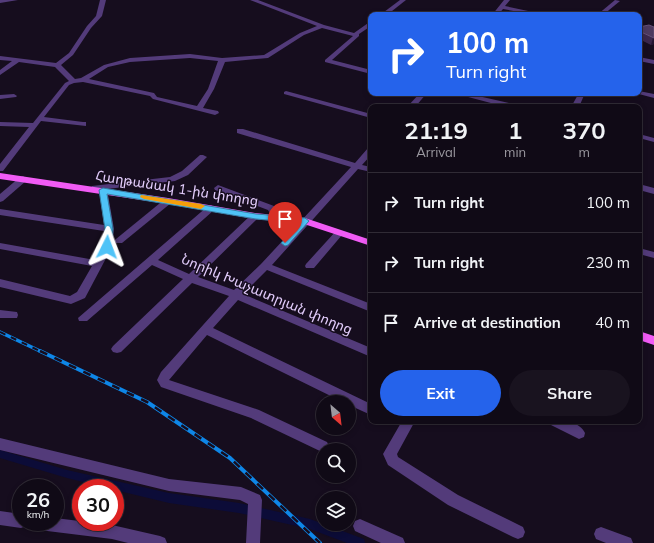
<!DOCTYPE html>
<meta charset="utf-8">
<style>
:root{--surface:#100a16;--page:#19131f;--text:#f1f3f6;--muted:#9c9aa1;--line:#302b35;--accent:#2563eb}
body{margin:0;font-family:Mulish,"Noto Sans Armenian",sans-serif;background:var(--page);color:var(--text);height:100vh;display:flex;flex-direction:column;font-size:15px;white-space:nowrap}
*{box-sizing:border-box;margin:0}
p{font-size:13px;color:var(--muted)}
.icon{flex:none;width:22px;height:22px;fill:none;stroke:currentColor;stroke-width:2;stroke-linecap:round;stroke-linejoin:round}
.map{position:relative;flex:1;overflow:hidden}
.drawer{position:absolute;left:368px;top:104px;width:274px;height:320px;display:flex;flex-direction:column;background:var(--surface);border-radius:8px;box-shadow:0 2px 6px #0003,0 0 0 1px var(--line)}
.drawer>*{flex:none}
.banner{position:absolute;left:368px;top:12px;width:274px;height:84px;border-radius:8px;box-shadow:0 2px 6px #0003,0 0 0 1px var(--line);background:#2563eb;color:#fff;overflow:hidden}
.needle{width:26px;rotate:152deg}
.tools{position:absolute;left:316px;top:395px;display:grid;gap:8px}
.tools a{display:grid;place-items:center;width:40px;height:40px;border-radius:50%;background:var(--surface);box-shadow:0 2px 6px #0003,0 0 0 1px var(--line);font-size:20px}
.speed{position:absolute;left:12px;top:479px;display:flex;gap:8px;font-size:20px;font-weight:700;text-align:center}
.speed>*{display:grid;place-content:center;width:52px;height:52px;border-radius:50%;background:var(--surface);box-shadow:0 2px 6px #0003,0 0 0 1px var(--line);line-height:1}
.speed small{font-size:10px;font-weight:400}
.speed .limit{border:6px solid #d22;background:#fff;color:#111}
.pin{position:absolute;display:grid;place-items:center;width:34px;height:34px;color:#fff;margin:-41px -17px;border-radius:50% 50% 50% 0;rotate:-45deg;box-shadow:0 0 4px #0007}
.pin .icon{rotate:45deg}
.me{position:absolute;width:44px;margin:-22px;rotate:3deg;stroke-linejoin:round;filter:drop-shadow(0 0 3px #0008)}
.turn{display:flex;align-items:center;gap:14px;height:84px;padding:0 12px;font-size:18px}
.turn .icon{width:52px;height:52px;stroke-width:2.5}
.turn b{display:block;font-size:28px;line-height:34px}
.eta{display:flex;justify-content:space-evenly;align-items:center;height:68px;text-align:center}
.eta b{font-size:24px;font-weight:700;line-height:28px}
.button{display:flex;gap:8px;margin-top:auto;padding:8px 12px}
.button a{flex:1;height:46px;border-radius:24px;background:var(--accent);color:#fff;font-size:16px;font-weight:700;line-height:46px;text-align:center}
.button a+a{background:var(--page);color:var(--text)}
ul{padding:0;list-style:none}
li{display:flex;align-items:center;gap:12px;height:60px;padding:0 12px;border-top:1px solid var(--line)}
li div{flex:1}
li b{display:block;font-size:15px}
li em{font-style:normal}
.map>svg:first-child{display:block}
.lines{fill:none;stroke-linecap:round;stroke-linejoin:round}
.canal{fill:#0c0c38;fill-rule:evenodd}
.minor{fill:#533b7a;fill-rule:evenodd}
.major{fill:#f15bf5;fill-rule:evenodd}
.rail-far1-casing{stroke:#0e86e7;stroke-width:3.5}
.rail-casing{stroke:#0e86e7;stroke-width:4}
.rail-far1{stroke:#160d1e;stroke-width:2;stroke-dasharray:6;stroke-linecap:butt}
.rail{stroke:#160d1e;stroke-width:2.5;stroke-dasharray:8;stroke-linecap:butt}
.wall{fill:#3b274b}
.shaded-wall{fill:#241531}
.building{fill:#4d395e;stroke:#645077}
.route{fill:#4fc3f7;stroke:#337fa1}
.slow{fill:#f59e0b}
.labels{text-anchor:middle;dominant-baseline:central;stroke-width:3;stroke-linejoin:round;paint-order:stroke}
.street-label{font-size:14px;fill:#e3cdfc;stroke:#160d1e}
</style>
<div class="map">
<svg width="654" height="543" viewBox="0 0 654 543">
<rect width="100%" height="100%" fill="#160d1e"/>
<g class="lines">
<polygon class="canal" points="0,450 67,470 169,493 239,503 310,519 364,539 365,543 347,543 310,529 239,513 169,503 115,490 115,488 107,488 67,478 0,458"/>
<g class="minor">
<polygon points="0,0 18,0 0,3"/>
<path d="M100,0H106L102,16L91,28L73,55L61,65L75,79L81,78L104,65L130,58L190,54L222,58L264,55L300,33L317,26L250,0H258L324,25L354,33L371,21V26L359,34V36L332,60L371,70V74L325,62V60L353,36L322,28L304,35L268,58L225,62L214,89L203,108L218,111L219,113L215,115L153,99L150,96L83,82L74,83L69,85L44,117L83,122H86V126L41,121L3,171H0V164L29,127L0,126V122L33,123L65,83L69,81L55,67L19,62L0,75V70L12,61L0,60V56L56,63L69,53L87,26L96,16ZM190,58L218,61L208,89L197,106L157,97L154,93L89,79L108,67L130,62Z"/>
<polygon points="400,0 406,0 387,15 380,15"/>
<polygon points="504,0 510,0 505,6 547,15 535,15 503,9 498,15 492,15"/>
<polygon points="615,0 620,1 603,15 597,15"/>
<polygon points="639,57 654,60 654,64 639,61"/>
<polygon points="286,91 371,114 371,118 284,94 284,92"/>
<polygon points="639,91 654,94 654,98 635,93 639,93"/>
<polygon points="420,93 427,93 415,107 407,107"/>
<polygon points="453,93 465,93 518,105 519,107 506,107"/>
<polygon points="579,93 585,93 579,107 571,107"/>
<polygon points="14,94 17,96 16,97 0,99 0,95"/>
<polygon points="237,129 243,129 355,163 368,148 371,148 371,155 362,165 371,167 371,172 358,169 272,265 371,304 371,312 267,270 243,294 371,348 371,357 238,300 213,328 371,404 371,415 349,405 349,402 343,402 207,335 169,380 259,410 327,442 329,446 327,450 323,450 322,452 251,418 161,387 157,380 161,372 229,296 192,283 121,352 117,353 113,352 111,349 113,346 183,279 152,265 87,321 79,321 78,318 208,206 211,205 215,208 214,210 158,260 189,274 252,214 258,214 260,216 258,218 198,277 234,290 261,264 351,167 237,133"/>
<polygon points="639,134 654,138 654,142 639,138"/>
<polygon points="200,155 203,155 207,157 188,175 175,181 107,189 114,229 112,247 85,298 71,304 0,287 0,279 70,296 77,292 92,266 0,249 0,243 95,260 102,247 104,231 0,215 0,209 104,225 99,190 92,190 91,188 92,186 170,177 182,171"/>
<polygon points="23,176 27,179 26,181 3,201 0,202 0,194 20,177"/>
<polygon points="639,184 654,188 654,194 639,190"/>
<polygon points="218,185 274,206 281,217 279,219 273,219 268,210 215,190 214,188"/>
<polygon points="168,198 172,201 171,203 122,243 116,243 114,241 116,239 165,199"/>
<polygon points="339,230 344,233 342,235 314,268 306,268 305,266 306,264 336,231"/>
<polygon points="639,248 654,252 654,258 639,254"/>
<polygon points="0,310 17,312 18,315 17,318 0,318"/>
<polygon points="402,421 415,421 397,454 398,457 458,495 523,527 525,532 523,537 518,539 513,537 448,505 388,465 383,454"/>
<path d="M549,421C561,421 579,420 585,433L584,437L579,439L551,425Z"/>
<polygon points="0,438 169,479 241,487 260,495 262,500 260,543 246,543 248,504 240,500 169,491 0,450"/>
<polygon points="0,511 21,514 21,522 55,522 55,518 112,525 160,536 165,538 167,543 128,543 112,539 31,529 26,526 21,528 0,525"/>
<polygon points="360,519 403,538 405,543 381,543 355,531 353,526 355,521"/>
<polygon points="601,527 631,538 633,543 606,543 596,539 594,534 596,529"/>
</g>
<g class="major">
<polygon points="0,173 168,198 255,213 305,218 371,240 371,246 304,224 255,219 168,204 0,179"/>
<polygon points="639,331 654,336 654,345 639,340"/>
</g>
<defs>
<polyline id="rail-far1" points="0,332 42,352"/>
<polyline id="rail" points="40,351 147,402 230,458 320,543"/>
</defs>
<use href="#rail-far1" class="rail-far1-casing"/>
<use href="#rail" class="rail-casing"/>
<use href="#rail-far1" class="rail-far1"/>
<use href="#rail" class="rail"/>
</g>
<polygon class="wall" points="639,27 654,27 654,44 651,45 639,39"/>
<polygon class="shaded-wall" points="653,38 654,38 654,44 651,45"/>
<polygon class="building" points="649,25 654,27 654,38 639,31 639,27"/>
<polygon class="route" points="103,188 256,214 305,218 309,221 288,245 285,246 281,243 299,223 256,219 107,194 113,229 112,247 107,250 103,247 105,229 99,190"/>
<polygon class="slow" points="141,195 201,204 205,206 201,209 144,199 140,197"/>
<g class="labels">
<g class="street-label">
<text transform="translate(177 188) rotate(9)">Հաղթանակ 1-ին փողոց</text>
<text transform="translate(267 294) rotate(23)">Նորիկ Խաչատրյան փողոց</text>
</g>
</g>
</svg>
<div class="tools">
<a><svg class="needle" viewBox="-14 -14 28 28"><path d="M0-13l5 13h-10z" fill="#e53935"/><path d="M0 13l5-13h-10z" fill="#9c9aa1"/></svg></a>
<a><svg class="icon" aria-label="search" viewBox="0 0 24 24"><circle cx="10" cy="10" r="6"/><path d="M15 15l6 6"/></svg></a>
<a><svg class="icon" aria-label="layers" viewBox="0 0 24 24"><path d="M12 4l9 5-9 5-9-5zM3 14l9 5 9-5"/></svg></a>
</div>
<div class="speed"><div>26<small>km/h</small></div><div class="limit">30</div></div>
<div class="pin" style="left:285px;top:243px;background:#d93025"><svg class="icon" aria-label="arrive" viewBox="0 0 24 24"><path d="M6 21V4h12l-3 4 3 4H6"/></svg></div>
<svg class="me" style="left:107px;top:247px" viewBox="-20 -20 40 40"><path d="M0-17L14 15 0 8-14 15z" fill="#4fc3f7" stroke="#fff" stroke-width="4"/></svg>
<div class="banner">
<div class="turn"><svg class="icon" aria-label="right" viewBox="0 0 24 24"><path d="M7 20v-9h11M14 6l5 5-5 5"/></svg><div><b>100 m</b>Turn right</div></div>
</div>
<section class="drawer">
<div class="eta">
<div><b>21:19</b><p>Arrival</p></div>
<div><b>1</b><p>min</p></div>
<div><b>370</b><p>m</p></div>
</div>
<ul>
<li><svg class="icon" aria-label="right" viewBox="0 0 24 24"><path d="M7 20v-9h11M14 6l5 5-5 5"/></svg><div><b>Turn right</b></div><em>100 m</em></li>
<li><svg class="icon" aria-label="right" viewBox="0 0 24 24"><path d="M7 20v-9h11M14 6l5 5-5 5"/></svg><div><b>Turn right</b></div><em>230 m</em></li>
<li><svg class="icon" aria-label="arrive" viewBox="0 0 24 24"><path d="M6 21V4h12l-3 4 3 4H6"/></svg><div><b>Arrive at destination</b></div><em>40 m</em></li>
</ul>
<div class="button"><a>Exit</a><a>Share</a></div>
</section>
</div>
